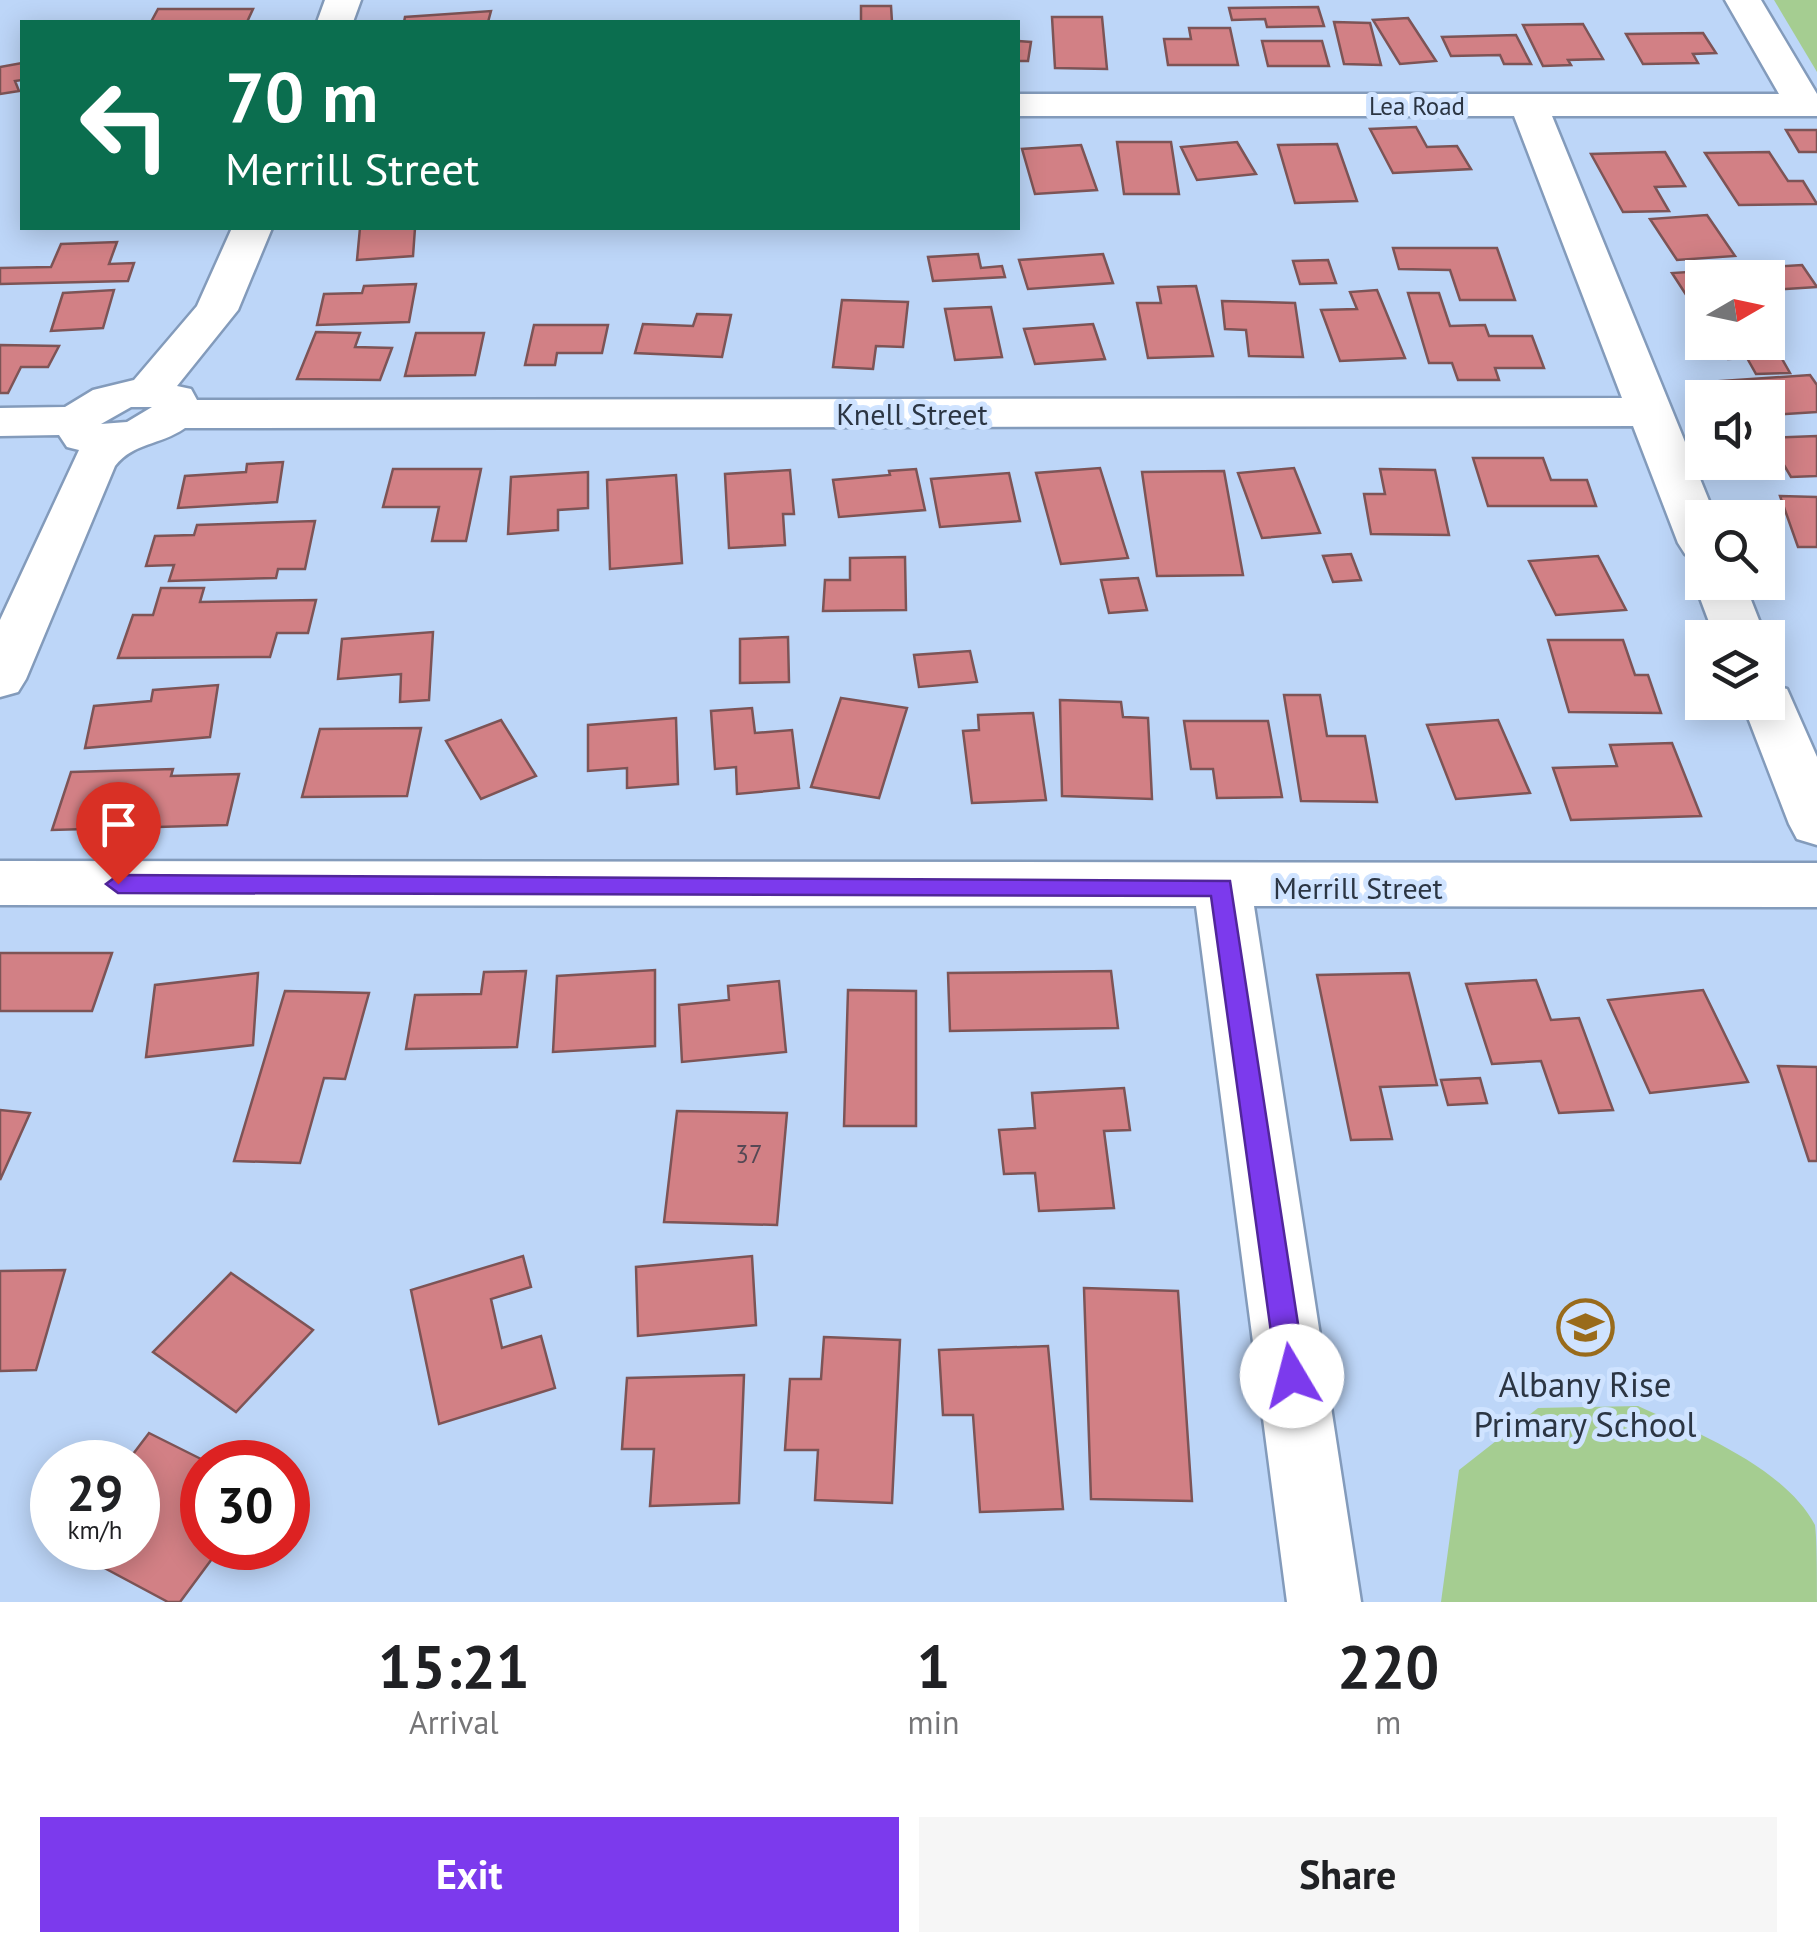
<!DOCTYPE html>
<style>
:root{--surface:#fff;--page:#f6f6f6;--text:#202124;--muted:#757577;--accent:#7c3aed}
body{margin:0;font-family:"PT Sans",sans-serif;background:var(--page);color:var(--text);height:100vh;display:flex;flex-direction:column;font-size:38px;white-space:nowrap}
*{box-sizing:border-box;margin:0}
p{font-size:32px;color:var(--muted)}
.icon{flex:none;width:55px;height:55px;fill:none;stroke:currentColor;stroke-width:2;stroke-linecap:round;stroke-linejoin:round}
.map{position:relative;height:1602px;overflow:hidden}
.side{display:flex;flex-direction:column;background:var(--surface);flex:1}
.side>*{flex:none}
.guide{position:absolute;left:20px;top:20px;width:1000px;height:210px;border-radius:0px;box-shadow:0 5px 25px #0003;background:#0b6e4f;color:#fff;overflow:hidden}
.needle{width:65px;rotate:81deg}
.fabs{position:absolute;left:1685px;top:260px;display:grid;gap:20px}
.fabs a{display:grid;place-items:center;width:100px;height:100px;border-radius:0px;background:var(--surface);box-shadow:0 5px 25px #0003;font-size:50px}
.speed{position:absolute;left:30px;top:1440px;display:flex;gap:20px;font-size:50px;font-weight:700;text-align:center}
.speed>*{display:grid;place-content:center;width:130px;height:130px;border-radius:50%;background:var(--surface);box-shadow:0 5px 25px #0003;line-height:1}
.speed small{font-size:25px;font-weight:400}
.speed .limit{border:15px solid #d22;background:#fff;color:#111}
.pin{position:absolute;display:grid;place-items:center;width:85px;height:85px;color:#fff;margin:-102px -42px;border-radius:50% 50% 50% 0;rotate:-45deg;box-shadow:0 0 10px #0007}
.pin .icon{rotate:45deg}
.me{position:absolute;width:110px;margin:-55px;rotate:352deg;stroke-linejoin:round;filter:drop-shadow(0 0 8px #0008)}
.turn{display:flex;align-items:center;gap:35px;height:210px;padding:0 40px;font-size:45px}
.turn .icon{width:130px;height:130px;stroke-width:2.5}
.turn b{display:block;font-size:70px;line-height:85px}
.eta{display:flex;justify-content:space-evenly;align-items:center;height:170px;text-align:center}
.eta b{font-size:60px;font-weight:600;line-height:70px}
.button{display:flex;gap:20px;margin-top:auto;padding:20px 40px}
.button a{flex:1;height:115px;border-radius:0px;background:var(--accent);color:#fff;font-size:40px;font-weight:600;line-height:115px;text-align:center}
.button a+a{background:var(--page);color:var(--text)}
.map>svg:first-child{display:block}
.green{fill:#a5cd91}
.building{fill:#d28085;stroke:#7d5456;stroke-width:2.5}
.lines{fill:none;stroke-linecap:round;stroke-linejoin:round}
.minor-casing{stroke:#839bbb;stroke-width:5}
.minor{fill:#fff;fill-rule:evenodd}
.route{fill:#7c3aed;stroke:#51269a;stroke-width:2.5}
.labels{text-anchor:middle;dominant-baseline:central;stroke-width:10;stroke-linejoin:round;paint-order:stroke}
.far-street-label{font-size:25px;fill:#2b3543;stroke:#cfe3ff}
.number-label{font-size:25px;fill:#554854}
.street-label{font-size:30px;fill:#2b3543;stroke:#cfe3ff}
.near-poi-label{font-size:35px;fill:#2b3543;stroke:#cfe3ff}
</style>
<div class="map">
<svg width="1817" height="1602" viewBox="0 0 1817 1602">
<rect width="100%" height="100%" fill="#bdd6f8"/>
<g class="green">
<polygon points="1774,0 1817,0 1817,72"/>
<path d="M1638,1406C1696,1432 1784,1467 1815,1525C1817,1539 1817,1585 1817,1602H1441L1459,1470L1538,1408Z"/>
</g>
<g class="building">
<polygon points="861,6 891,6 892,22 861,22"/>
<polygon points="1318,7 1324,26 1267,27 1265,19 1232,20 1229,8"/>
<polygon points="158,9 253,9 247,22 151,22"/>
<polygon points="491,11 488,22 404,22 405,17"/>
<polygon points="1052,17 1102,17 1107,69 1055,68"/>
<polygon points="1408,18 1436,61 1400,64 1373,20"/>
<polygon points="1334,22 1370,23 1381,65 1344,64"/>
<polygon points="1583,24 1603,59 1568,60 1571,65 1543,66 1523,25"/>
<polygon points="1189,28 1230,28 1238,65 1168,65 1164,39 1191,39"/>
<polygon points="1703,33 1716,53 1693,54 1698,63 1643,64 1626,34"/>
<polygon points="1516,35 1531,64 1504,64 1500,55 1451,56 1442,37"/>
<polygon points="1018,41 1031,42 1028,61 1018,61"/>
<polygon points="1262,41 1322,41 1329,66 1268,66"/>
<polygon points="22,63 22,80 15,81 19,91 0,94 0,67"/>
<polygon points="1416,127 1427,147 1457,146 1471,169 1393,173 1370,129"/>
<polygon points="1786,130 1817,130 1817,152 1799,152"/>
<polygon points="1117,142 1171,142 1179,194 1124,194"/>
<polygon points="1237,142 1256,174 1197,180 1181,147"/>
<polygon points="1337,144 1357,201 1295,203 1278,145"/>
<polygon points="1081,145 1097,190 1035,194 1022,149"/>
<polygon points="1665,152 1685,186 1655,187 1669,211 1623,212 1591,154"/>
<polygon points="1769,152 1788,181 1803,181 1817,204 1739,205 1705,153"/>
<polygon points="1707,215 1735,256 1677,260 1650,219"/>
<polygon points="360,228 415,228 413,256 357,260"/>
<polygon points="117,242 109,264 134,263 128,281 0,284 0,268 51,267 61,244"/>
<polygon points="1393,248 1497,248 1515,300 1460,300 1450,270 1399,269"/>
<polygon points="978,254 981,268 1002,266 1005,277 933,281 928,257"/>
<polygon points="1103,254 1113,283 1028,289 1019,260"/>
<polygon points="1328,260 1336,283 1300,284 1293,261"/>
<polygon points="1802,265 1817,287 1768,290 1768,278 1702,278 1702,303 1692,304 1672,273"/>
<polygon points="416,284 409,322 317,325 324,294 362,293 364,286"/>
<polygon points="1196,286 1213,356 1148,358 1137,303 1161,303 1158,287"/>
<polygon points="114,290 103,328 51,331 63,293"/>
<polygon points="1377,290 1405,358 1340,361 1321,310 1357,309 1350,292"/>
<polygon points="1408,293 1439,293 1450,326 1485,325 1489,336 1532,336 1544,368 1495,368 1499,380 1458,380 1452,363 1429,363"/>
<polygon points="842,300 908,302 903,347 876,346 873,369 833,367"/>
<polygon points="1222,301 1295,303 1303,357 1249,356 1246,330 1225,329"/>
<polygon points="991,307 1002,357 955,360 945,309"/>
<polygon points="697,314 731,315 722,357 635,353 643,324 693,326"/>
<polygon points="1093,324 1105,359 1035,364 1024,329"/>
<polygon points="534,325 608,325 602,353 557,353 555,365 525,365"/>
<polygon points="316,332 360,333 355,347 392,348 380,380 297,379"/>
<polygon points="416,333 484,333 475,375 405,376"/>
<polygon points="1768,334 1790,373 1756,374 1747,358 1728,359 1719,342 1768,342"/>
<polygon points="0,345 59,346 48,367 21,367 8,393 0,393"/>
<polygon points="1810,375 1817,385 1817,412 1768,415 1768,398 1731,398 1720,381"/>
<polygon points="1817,436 1817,476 1791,477 1781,460 1768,460 1768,438"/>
<polygon points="1473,458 1543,458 1551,480 1587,480 1596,506 1488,506"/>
<polygon points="283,462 277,502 178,508 185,476 246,472 247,464"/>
<polygon points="1100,468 1128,558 1061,564 1036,473"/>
<polygon points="1294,468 1320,533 1262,538 1238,473"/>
<polygon points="393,469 481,469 466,541 432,541 439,507 383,507"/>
<polygon points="916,469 925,510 839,517 833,480 890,475 889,471"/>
<polygon points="1380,469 1435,470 1449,535 1371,534 1364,494 1385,494"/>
<polygon points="790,470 794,514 783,514 785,545 729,548 725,474"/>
<polygon points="1224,471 1243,575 1157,576 1142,472"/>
<polygon points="588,472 588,508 558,510 558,530 508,534 511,477"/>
<polygon points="1009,473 1020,521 940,527 931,479"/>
<polygon points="676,475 682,563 610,569 607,480"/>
<polygon points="1780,496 1817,497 1817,547 1798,547"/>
<polygon points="315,521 305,569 278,569 276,578 169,581 174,565 146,566 155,536 194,535 197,525"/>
<polygon points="1351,554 1361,580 1333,582 1323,556"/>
<polygon points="1598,556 1626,610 1556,615 1529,561"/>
<polygon points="905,557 906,610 823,611 825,580 850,580 850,558"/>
<polygon points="1138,578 1147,610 1109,613 1101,580"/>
<polygon points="161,588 204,588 200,602 316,600 308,633 277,633 270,657 118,658 133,615 153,615"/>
<polygon points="433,632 429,700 400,702 401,674 338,679 342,639"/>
<polygon points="788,637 789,682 740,683 740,639"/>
<polygon points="1548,640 1623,640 1635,675 1648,675 1661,713 1569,712"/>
<polygon points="970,651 977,682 919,687 914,655"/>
<polygon points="218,685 210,737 85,748 94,706 151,701 153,690"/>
<polygon points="1284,695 1320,695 1327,736 1365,736 1377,802 1301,801"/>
<polygon points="841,698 907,708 879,798 811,787"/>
<polygon points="1060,700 1121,702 1123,717 1148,718 1152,799 1062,796"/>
<polygon points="752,708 755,733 792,730 799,788 737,794 736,767 715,769 711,711"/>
<polygon points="1033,713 1046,800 972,803 963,731 979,730 978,715"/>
<polygon points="676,718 678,784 627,788 627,768 588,771 588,725"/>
<polygon points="501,720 536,776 481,799 446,741"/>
<polygon points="1498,720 1530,793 1456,799 1427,725"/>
<polygon points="1184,721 1268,721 1282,797 1217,798 1213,769 1191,769"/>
<polygon points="421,728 407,796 302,797 320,729"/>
<polygon points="1672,743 1701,816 1571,820 1553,768 1617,766 1610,745"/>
<polygon points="173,769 171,776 239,774 227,825 52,830 71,772"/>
<polygon points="0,953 112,953 92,1011 0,1011"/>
<polygon points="655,970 655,1046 553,1052 557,976"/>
<polygon points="526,971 517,1047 406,1049 415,995 481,994 484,972"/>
<polygon points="1111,971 1118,1028 950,1031 948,973"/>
<polygon points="258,973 253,1045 146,1057 155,985"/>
<polygon points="1409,973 1437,1085 1380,1087 1392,1139 1351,1140 1317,975"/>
<polygon points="1536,980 1551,1020 1579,1018 1613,1110 1559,1113 1541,1061 1492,1064 1466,984"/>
<polygon points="779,981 786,1052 682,1062 679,1005 729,1000 728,986"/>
<polygon points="848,990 916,991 916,1126 844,1126"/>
<polygon points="1703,990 1748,1082 1650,1093 1608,1000"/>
<polygon points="285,991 369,993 345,1079 324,1078 300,1163 234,1161"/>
<polygon points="1778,1066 1817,1067 1817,1161 1809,1161"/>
<polygon points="1480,1078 1487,1103 1448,1105 1441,1080"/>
<polygon points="1124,1088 1130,1130 1104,1131 1114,1208 1039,1211 1035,1173 1004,1174 999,1130 1035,1128 1032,1093"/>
<polygon points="0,1110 30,1113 0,1180"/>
<polygon points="677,1111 787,1113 777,1225 664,1222"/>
<polygon points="523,1256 531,1287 491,1299 502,1348 541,1336 555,1388 439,1424 411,1290"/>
<polygon points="752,1256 756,1325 638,1336 636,1267"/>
<polygon points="65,1270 36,1370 0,1371 0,1271"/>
<polygon points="231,1273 313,1330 236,1412 153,1352"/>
<polygon points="1084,1288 1178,1291 1192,1501 1091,1499"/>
<polygon points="824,1337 900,1340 892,1503 815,1500 818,1450 785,1450 790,1379 821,1379"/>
<polygon points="1048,1346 1063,1509 980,1512 973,1415 943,1415 939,1350"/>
<polygon points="744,1375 739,1503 650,1506 654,1449 622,1449 627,1378"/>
<polygon points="149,1433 207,1462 202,1462 202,1548 220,1548 180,1602 168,1602 67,1548 138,1548 138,1462 127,1462"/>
</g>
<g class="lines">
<defs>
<g id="minor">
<polygon points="325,0 361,0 353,22 317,22"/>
<path d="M1725,0H1761L1817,94V116H1552L1716,518H1702V559L1685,554L1678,543L1633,426L185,428C159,446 134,442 115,466L26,679L18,692L0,697V620L79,450L67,447L59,435L0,436V408L65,407L93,390L134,380L197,306L232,228H272L238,310L177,386L191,389L197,400L1622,398L1514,116H1018V94H1779ZM131,407H152L127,422L101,424Z"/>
<polygon points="1702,570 1702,582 1744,582 1766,638 1715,638 1694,582"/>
<polygon points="1768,684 1787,689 1817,757 1817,845 1797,839 1789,824 1742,702 1768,702"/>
<polygon points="0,861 1817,863 1817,907 1254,906 1361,1602 1287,1602 1196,906 0,905"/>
</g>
</defs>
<use href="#minor" class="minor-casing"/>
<use href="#minor" class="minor"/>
</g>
<polygon class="route" points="118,875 1230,881 1306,1376 1302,1386 1292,1389 1281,1386 1277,1376 1211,896 118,893 106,884"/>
<defs>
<symbol id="school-ring" viewBox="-11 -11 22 22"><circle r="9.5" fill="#cfe3ff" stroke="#996b1b" stroke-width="1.5"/><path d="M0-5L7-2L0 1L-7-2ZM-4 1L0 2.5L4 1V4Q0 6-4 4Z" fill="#996b1b"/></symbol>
</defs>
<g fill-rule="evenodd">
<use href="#school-ring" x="1554" y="1296" width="63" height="63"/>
</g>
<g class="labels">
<g class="far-street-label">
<text x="1417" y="106">Lea Road</text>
</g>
<g class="number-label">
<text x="749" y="1154">37</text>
</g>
<g class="street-label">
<text x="912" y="413">Knell Street</text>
<text x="1358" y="887">Merrill Street</text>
</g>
<g class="near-poi-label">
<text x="1585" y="1384">Albany Rise<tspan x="1585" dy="40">Primary School</tspan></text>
</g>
</g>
</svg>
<div class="fabs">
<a><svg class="needle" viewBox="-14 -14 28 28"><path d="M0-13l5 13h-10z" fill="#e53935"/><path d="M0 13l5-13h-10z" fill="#757577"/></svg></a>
<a><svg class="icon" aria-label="sound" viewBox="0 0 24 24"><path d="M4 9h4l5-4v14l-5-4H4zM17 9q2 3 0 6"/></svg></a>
<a><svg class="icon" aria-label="search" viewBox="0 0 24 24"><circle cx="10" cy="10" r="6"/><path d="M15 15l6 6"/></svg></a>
<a><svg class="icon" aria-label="layers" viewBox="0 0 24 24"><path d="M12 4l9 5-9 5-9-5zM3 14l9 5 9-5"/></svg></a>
</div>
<div class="speed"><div>29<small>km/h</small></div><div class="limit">30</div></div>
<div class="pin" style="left:118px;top:884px;background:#d93025"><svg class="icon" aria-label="arrive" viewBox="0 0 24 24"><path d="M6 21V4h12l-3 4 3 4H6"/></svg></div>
<svg class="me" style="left:1292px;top:1376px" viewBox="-20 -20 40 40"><circle r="19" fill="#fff"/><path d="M0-13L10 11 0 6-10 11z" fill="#7c3aed"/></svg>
<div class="guide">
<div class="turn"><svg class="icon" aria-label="left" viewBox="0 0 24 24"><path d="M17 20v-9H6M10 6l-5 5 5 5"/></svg><div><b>70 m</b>Merrill Street</div></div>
</div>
</div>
<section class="side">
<div class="eta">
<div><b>15:21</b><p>Arrival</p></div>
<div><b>1</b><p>min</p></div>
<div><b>220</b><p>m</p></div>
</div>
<div class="button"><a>Exit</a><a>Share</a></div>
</section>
